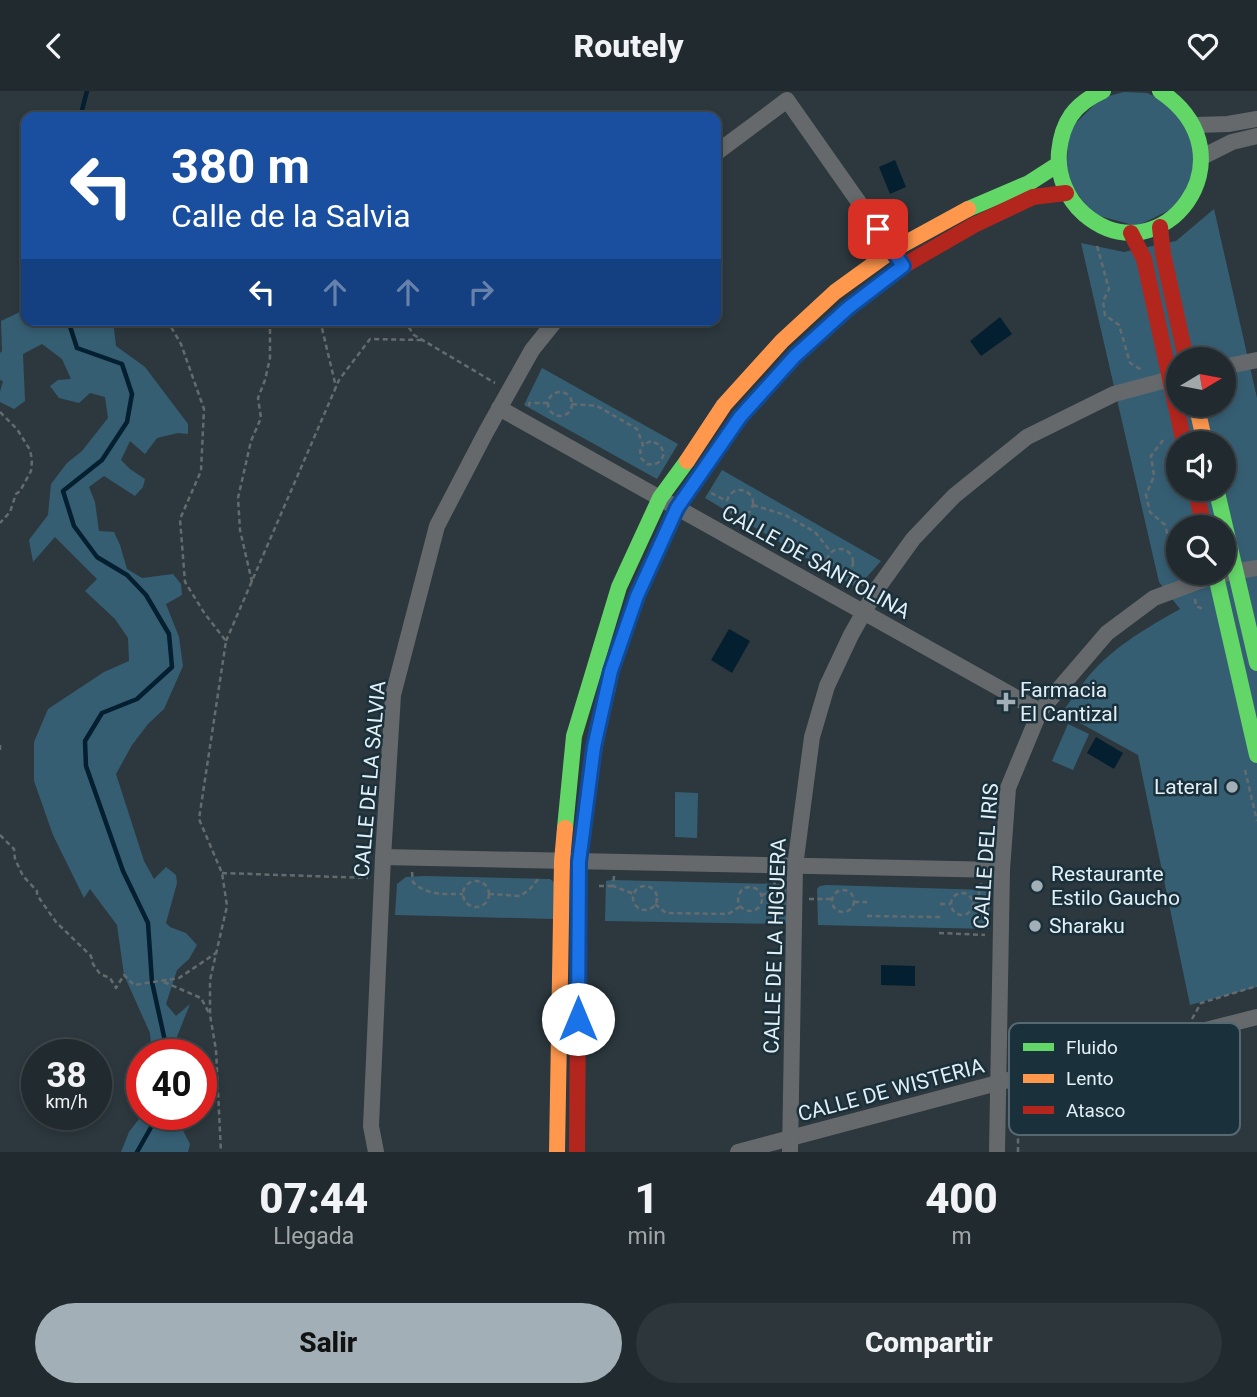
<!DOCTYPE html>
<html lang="es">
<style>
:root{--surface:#212a2e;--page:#2d363a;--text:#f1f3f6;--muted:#a2a7aa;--line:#3e464a;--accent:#a2afb6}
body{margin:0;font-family:Roboto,sans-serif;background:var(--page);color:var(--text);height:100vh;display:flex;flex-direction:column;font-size:26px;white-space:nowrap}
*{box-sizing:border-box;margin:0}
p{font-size:23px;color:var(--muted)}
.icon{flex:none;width:38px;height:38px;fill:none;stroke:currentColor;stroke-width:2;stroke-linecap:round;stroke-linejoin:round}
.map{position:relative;height:1061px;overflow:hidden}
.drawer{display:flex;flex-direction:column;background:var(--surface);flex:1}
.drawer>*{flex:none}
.guide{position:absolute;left:21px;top:21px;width:700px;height:214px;border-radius:14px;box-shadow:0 4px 10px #0003,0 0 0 2px var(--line);background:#1a4fa0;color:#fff;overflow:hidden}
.needle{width:46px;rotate:80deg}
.buttons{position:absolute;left:1166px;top:256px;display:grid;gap:14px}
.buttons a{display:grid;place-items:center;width:70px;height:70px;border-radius:50%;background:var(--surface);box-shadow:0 4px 10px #0003,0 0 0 2px var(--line);font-size:35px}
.speed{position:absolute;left:21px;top:948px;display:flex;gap:14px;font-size:35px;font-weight:700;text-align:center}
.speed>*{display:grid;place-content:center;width:91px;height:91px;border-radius:50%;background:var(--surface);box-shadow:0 4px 10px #0003,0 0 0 2px var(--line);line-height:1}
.speed small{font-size:18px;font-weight:400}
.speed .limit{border:10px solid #d22;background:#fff;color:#111}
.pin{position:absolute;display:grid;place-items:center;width:60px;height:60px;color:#fff;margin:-30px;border-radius:14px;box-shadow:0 4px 10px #0006}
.me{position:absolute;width:77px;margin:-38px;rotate:0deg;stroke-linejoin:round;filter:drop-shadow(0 0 5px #0008)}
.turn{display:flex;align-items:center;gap:24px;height:147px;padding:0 35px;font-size:32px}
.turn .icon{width:91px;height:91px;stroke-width:2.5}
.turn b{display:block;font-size:49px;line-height:60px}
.lanes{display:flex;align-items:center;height:66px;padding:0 35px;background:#0003;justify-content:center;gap:35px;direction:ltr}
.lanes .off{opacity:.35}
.eta{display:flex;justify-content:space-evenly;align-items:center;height:119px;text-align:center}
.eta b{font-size:42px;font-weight:800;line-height:49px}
.cta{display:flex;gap:14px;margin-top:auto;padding:14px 35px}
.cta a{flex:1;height:80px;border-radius:42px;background:var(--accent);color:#111;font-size:28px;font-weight:800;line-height:80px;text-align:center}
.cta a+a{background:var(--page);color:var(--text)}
header{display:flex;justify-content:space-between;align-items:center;height:91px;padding:0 35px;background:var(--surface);font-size:32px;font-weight:800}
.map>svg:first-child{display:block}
.green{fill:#365e73;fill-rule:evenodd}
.water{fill:#041f2f}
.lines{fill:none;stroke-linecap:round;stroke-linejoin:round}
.stream{stroke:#041f2f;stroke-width:4.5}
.path{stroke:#646b6e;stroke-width:2.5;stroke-dasharray:5 3.5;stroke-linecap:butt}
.street{stroke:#65696c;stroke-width:16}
.fast{stroke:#63d668;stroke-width:16}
.slow{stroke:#ff974d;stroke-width:16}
.jam{stroke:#b3261e;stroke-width:16}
.route-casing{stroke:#114b97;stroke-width:18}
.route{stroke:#1a73e8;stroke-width:12}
.poi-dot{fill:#a2afb6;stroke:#1a303b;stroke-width:2.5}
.labels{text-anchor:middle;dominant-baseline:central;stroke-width:5;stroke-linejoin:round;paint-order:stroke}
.street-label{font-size:21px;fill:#e2eff6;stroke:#1a303b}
.poi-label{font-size:21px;fill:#e2eff6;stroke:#1a303b;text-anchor:start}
.key{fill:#1a303b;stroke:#566973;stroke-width:2}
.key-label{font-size:19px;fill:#e2eff6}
</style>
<header><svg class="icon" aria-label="back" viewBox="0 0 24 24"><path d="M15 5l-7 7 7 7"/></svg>Routely<svg class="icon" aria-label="heart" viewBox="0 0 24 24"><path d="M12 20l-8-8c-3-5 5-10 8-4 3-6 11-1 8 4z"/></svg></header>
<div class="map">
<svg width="1257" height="1061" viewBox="0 0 1257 1061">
<rect width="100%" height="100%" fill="#2c383e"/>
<g class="green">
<polygon points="1124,1 1147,2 1169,12 1185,29 1197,73 1178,115 1137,135 1092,123 1066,86 1069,39 1101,7"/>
<path d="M1214,118L1257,307V896L1190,914L1138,664L1062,622C1069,612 1076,601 1084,591C1109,558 1145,538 1180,518L1159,491L1081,152L1124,161L1176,150ZM1178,268H1223V313H1178ZM1178,352H1223V397H1178ZM1178,436H1223V481H1178Z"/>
<polygon points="26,218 26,229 113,229 116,255 145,276 188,333 188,343 178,342 157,347 145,363 130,350 121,369 130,378 145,388 143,396 135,405 104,385 89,396 95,411 99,440 114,441 120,454 127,478 142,487 173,483 181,493 182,504 166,513 179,546 183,575 164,618 148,633 132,654 116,683 144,770 154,788 166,776 176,784 177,792 166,832 170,836 186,842 197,854 189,868 177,879 166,913 176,925 190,913 176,948 173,964 152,964 150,942 124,884 117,834 90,798 84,807 53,744 34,690 34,651 48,618 104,581 129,570 128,547 115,528 85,500 97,488 55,446 33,471 29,449 48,424 51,393 67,372 82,360 108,327 105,306 90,302 79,312 59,307 50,295 58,289 71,288 62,268 42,253 23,263 25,310 14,318 0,311 0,301 3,290 0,289 0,262 2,260 1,230"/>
<polygon points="542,277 678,353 657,388 524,314"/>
<polygon points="722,379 881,470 857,497 705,407"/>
<polygon points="1068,633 1089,643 1073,679 1052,670"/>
<polygon points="675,701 698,702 697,747 675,746"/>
<polygon points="425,785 550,788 555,792 554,828 395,824 397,793 406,786"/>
<polygon points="612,789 778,793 783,794 786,798 786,833 605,830 606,790"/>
<polygon points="827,794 986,799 990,802 989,838 818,834 817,798 820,795"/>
<polygon points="142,1024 176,1024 179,1032 190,1053 188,1061 121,1061 129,1041"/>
</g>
<g class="water">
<polygon points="895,69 906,96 890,103 879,76"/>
<polygon points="1000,226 1012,243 981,265 970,250"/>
<polygon points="729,538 750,550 732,582 711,569"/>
<polygon points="1096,646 1123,662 1114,678 1087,662"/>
<polygon points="881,874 915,875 915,895 881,894"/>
</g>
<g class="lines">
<g class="stream">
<polyline points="83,26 82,19 87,0"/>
<polyline points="68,229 77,257 122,273 132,303 127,331 102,369 63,400 74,435 97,466 127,484 146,504 169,543 172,576 137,608 102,622 85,650 86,675 123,780 148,832 152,891 165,950 165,964"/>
<polyline points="137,1061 158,1024"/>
</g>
<g class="path">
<polyline points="1097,155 1109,198 1103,210 1105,224 1119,234 1130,272 1142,279"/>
<polyline points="167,229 181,253 204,318 201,380 180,428 185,491 205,523 226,550 199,728 222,782 227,815 210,889 210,924 216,959 221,1061"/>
<polyline points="320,229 336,296"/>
<polyline points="404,229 414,244 495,292"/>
<circle cx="560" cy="313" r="12"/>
<path d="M572,313L597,315L637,338L643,354L640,358L641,367L647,373C656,375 662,371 664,362L660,354L651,350L643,354"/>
<polyline points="529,315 529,312 548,312"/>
<polyline points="0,321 17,338 30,359 32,369 31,380 20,400 16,403 10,421 0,432"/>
<polyline points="1163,349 1151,365 1154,385 1146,404 1150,421 1165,434 1176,475 1178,476"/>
<circle cx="740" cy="412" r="13"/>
<polyline points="711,402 727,410"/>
<polyline points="753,414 785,424 815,441 831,461"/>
<circle cx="840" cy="471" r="13"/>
<polyline points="849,480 854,491 864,494"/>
<polyline points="252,491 240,439 238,407 251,350 261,327 258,307 265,289 270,267 270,236 273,229"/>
<polyline points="1195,508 1196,515 1203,518"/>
<polyline points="226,550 339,289 370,248 423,249"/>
<polyline points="0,654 0,662"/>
<polyline points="1245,679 1257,730"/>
<polyline points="0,744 14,758 15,768 23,785 37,800 37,804 56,831 91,865 93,873 100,883 110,887 116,897 124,884 134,894 179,887 216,862"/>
<path d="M412,781L413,791C427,805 445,803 463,803"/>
<polyline points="222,782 368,787"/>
<polyline points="614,785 613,795 634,803"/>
<circle cx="476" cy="803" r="13"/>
<polyline points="599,795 613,795"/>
<circle cx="645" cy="807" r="12"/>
<circle cx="750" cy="808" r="12"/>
<circle cx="843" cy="810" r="11"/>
<circle cx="962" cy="813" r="11"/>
<polyline points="489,803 520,805 529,799 540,786"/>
<path d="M761,804C770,802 775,798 775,788"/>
<polyline points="809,808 832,808"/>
<polyline points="854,811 867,811"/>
<polyline points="973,811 978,808 981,792"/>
<polyline points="655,813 666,822 728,823 741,815"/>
<polyline points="940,813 951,813"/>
<polyline points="867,825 940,826"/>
<polyline points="939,842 985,844"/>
<polyline points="164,891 201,907 210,924"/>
<polyline points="1192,928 1201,912 1257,895"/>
<polyline points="1018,1061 1018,1012 1020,1000"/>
</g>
<g class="street">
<polyline points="1196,34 1228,33 1257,28"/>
<polyline points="716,62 787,9 898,167"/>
<polyline points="1204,65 1232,51 1257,45"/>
<polyline points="1223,276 1257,269"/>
<polyline points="499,317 1040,620"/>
<polyline points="383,766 1002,779"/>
<polyline points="376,1061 371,1035 383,766 393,604 437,435 486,341 532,259 556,229"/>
<polyline points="738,1061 1024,985 1257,926"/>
<polyline points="790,1061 795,775 812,646 827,595 851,544 877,498 913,448 954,405 1027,346 1114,303 1178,286"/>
<polyline points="997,1061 1002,779 1008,697 1040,620 1107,542 1154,507 1216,484 1257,477"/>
</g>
<g class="fast">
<path d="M1103,0C1074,13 1062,31 1059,61C1057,85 1067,108 1084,123C1161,189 1257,65 1160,0"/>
<polyline points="968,118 1029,92 1057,74"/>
<polyline points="1216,397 1257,572"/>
<polyline points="1215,481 1257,664"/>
<polyline points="565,737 574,645 619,496 660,407 687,370"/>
</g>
<g class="slow">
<polyline points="1196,313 1205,352"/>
<polyline points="687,370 724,314 782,250 835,201 893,159 968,118"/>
<polyline points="607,601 611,580 637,505 677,417 740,326 795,265 848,217 884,190"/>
<polyline points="557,1061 562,770 565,737"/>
</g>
<g class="jam">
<polyline points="1160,136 1163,163 1186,268"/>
<polyline points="1131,142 1144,168 1184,352"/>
<polyline points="884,190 903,175 974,134 1033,106 1066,102"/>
<polyline points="1195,397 1204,436"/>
<polyline points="577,1061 579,770 595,655 607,601"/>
</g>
</g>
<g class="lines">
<defs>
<polyline id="route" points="578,928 579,771 594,656 611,580 637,505 677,417 740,326 795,265 848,217 903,175 878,138"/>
</defs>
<use href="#route" class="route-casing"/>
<use href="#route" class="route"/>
</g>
<g class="poi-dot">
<path d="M1002.5 600.5h7v7h7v7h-7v7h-7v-7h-7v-7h7z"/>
<circle cx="1232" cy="696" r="7"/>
<circle cx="1037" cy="795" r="7"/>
<circle cx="1035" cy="835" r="7"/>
</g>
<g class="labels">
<g class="street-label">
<text transform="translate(816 471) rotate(29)">CALLE DE SANTOLINA</text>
<text transform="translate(370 688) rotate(-85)">CALLE DE LA SALVIA</text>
<text transform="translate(986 765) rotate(-86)">CALLE DEL IRIS</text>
<text transform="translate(775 855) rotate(-88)">CALLE DE LA HIGUERA</text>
<text transform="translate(891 999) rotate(-15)">CALLE DE WISTERIA</text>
</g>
<g class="poi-label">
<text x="1020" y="599">Farmacia<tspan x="1020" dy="24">El Cantizal</tspan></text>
<text x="1218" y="696" text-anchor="end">Lateral</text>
<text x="1051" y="783">Restaurante<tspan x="1051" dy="24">Estilo Gaucho</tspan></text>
<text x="1049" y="835">Sharaku</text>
</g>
</g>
<rect x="1009" y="932" width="231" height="112" rx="10" class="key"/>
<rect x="1023" y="952" width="31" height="8" fill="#63d668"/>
<rect x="1023" y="983" width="31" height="9" fill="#ff974d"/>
<rect x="1023" y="1015" width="31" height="8" fill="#b3261e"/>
<g class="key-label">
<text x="1066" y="963">Fluido</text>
<text x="1066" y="994">Lento</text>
<text x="1066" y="1026">Atasco</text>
</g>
</svg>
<div class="buttons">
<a><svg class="needle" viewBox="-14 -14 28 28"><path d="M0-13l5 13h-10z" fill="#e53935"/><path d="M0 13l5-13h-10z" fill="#a2a7aa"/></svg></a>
<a><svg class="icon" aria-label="sound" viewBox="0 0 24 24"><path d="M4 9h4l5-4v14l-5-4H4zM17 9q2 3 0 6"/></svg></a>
<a><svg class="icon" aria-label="search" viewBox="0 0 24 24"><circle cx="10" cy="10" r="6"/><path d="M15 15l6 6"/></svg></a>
</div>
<div class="speed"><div>38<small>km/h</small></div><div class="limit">40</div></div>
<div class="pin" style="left:878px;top:138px;background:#d93025"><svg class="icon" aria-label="arrive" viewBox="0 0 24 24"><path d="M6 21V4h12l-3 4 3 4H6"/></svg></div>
<svg class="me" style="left:578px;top:928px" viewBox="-20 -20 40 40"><circle r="19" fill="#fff"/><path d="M0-13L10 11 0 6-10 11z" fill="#1a73e8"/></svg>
<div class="guide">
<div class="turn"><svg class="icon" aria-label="left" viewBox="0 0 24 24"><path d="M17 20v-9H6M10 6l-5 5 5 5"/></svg><div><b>380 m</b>Calle de la Salvia</div></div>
<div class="lanes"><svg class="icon" aria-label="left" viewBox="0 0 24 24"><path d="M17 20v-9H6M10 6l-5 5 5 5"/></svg><svg class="icon off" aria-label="ahead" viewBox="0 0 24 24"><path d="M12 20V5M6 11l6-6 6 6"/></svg><svg class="icon off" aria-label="ahead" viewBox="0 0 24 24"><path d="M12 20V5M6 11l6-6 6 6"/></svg><svg class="icon off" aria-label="right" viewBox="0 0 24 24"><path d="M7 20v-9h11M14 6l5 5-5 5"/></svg></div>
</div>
</div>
<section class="drawer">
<div class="eta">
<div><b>07:44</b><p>Llegada</p></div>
<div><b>1</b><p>min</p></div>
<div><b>400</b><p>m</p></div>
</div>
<div class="cta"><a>Salir</a><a>Compartir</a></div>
</section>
